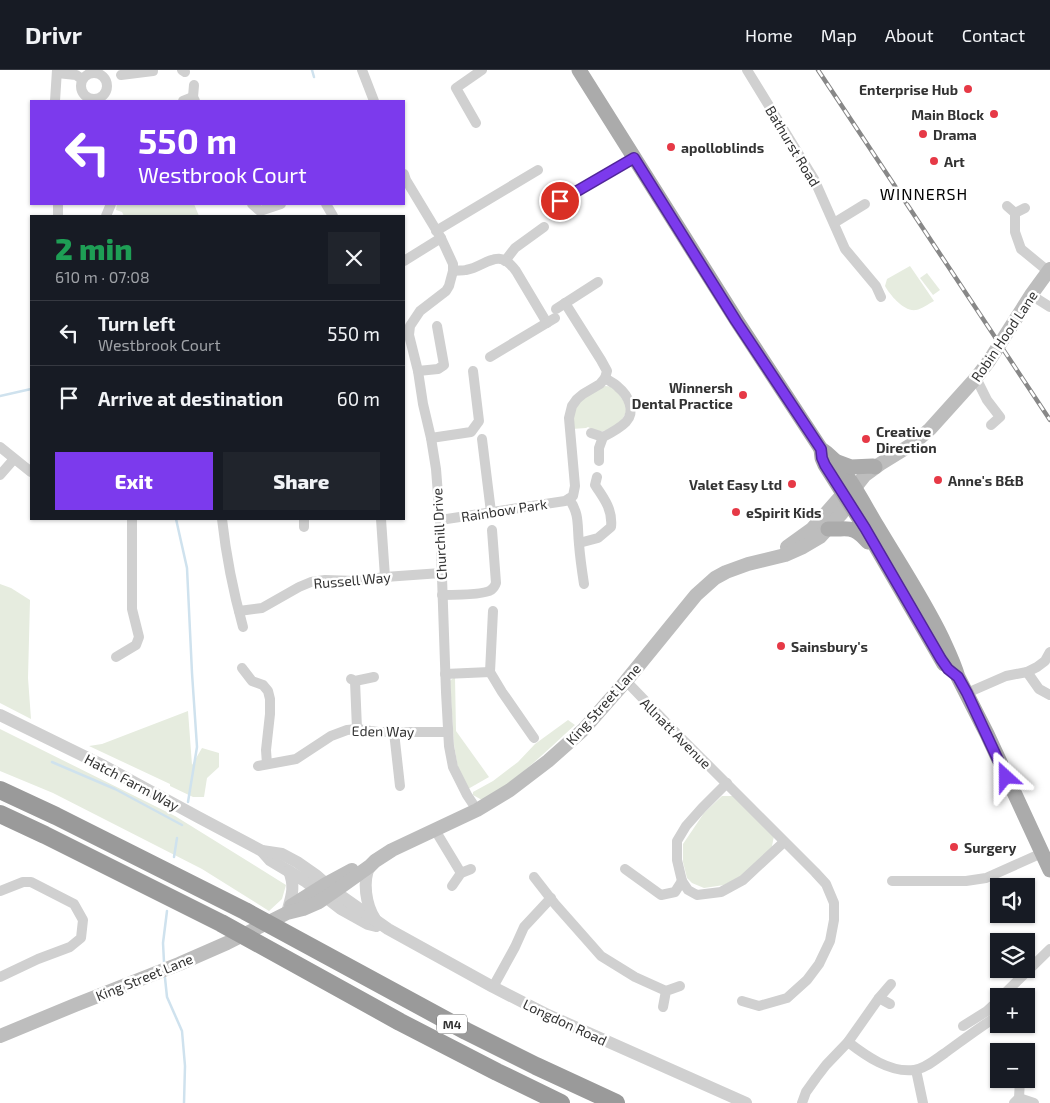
<!DOCTYPE html>
<meta charset="utf-8">
<style>
:root{--surface:#171b24;--page:#20242c;--text:#f1f3f6;--muted:#9ea1a6;--line:#363941;--accent:#7c3aed}
body{margin:0;font-family:"Exo 2",sans-serif;background:var(--page);color:var(--text);height:100vh;display:flex;flex-direction:column;font-size:19px;white-space:nowrap}
*{box-sizing:border-box;margin:0}
p{font-size:16px;color:var(--muted)}
.icon{flex:none;width:28px;height:28px;fill:none;stroke:currentColor;stroke-width:2;stroke-linecap:round;stroke-linejoin:round}
.map{position:relative;flex:1;overflow:hidden}
.side{position:absolute;left:30px;top:145px;width:375px;height:305px;display:flex;flex-direction:column;background:var(--surface);border-radius:0px;box-shadow:0 1px 4px #0004}
.side>*{flex:none}
.banner{position:absolute;left:30px;top:30px;width:375px;height:105px;border-radius:0px;box-shadow:0 1px 4px #0004;background:#7c3aed;color:#fff;overflow:hidden}
.fabs{position:absolute;left:990px;top:808px;display:grid;gap:10px}
.fabs a{display:grid;place-items:center;width:45px;height:45px;border-radius:0px;background:var(--surface);box-shadow:0 1px 4px #0004;font-size:25px}
.pin{position:absolute;display:grid;place-items:center;width:42px;height:42px;color:#fff;margin:-21px;border:2px solid #fff;border-radius:50%;box-shadow:0 1px 5px #0007}
.me{position:absolute;width:55px;margin:-28px;rotate:336deg;stroke-linejoin:round;filter:drop-shadow(0 0 4px #0008)}
.turn{display:flex;align-items:center;gap:18px;height:105px;padding:0 25px;font-size:22px}
.turn .icon{width:65px;height:65px;stroke-width:2.5}
.turn b{display:block;font-size:35px;line-height:42px}
.round{display:grid;place-items:center;flex:none;width:52px;height:52px;border-radius:0px;background:var(--page)}
.summary{display:flex;align-items:center;justify-content:space-between;height:85px;padding:0 25px}
h1{font-size:30px;font-weight:800;line-height:38px;color:#1e9e55}
.primary-button{display:flex;gap:10px;margin-top:auto;padding:10px 25px}
.primary-button a{flex:1;height:58px;border-radius:0px;background:var(--accent);color:#fff;font-size:20px;font-weight:800;line-height:58px;text-align:center}
.primary-button a+a{background:var(--page);color:var(--text)}
ul{padding:0;list-style:none}
li{display:flex;align-items:center;gap:15px;height:65px;padding:0 25px;border-top:1px solid var(--line)}
li div{flex:1}
li b{display:block;font-size:19px}
li em{font-style:normal}
header{display:flex;align-items:center;gap:30px;box-sizing:border-box;height:70px;padding:0 25px;background:var(--surface);border-bottom:1px solid var(--line)}
header strong{font-size:24px}
nav{display:flex;gap:28px;margin-inline-start:auto;font-size:18px}
.map>svg:first-child{display:block}
.green{fill:#e6ecdf}
.lines{fill:none;stroke-linecap:round;stroke-linejoin:round}
.stream{stroke:#cfe2ee;stroke-width:2.5}
.minor{stroke:#d0d0d0;stroke-width:10}
.tertiary{stroke:#d0d0d0;stroke-width:12}
.secondary{stroke:#bdbdbd;stroke-width:14}
.primary{stroke:#ababab;stroke-width:15}
.motorway{stroke:#9a9a9a;stroke-width:18}
.rail-casing{stroke:#888;stroke-width:4.5}
.rail{stroke:#fff;stroke-width:2.5;stroke-dasharray:8;stroke-linecap:butt}
.route-casing{stroke:#51269a;stroke-width:12}
.route{stroke:#7c3aed;stroke-width:9}
.poi-dot{fill:#e63946;stroke:#fff;stroke-width:2}
.labels{text-anchor:middle;dominant-baseline:central;stroke-width:5;stroke-linejoin:round;paint-order:stroke}
.shield{fill:#fff;stroke:#707070;stroke-width:1}
.shield-label{font-size:12px;font-weight:bold;fill:#333}
.poi-label{font-size:14px;font-weight:bold;fill:#333;stroke:#fff;text-anchor:start}
.street-label{font-size:14px;fill:#333;stroke:#fff}
.quarter-label{font-size:16px;letter-spacing:1px;fill:#000;stroke:#fff}
</style>
<header>
<strong>Drivr</strong>
<nav><a>Home</a><a>Map</a><a>About</a><a>Contact</a></nav>
</header>
<div class="map">
<svg width="1050" height="1033" viewBox="0 0 1050 1033">
<rect width="100%" height="100%" fill="#fff"/>
<g class="green">
<polygon points="117,134 194,134 199,146 124,146 122,142 116,140"/>
<path d="M910,196L934,231C928,234 922,239 916,240C904,242 890,225 885,216L887,209Z"/>
<polygon points="927,203 940,220 933,225 920,208"/>
<path d="M605,316C613,316 616,319 620,326C622,329 625,333 626,336C629,348 610,362 600,361C595,361 592,359 588,357L586,358L572,359C573,353 573,347 574,342C578,329 594,322 605,316Z"/>
<polygon points="0,514 11,518 30,530 28,608 31,649 0,633"/>
<polygon points="455,607 456,661 489,707 468,719 458,698 454,675 450,611 452,609"/>
<polygon points="188,641 192,695 202,678 219,683 219,697 207,708 204,727 193,727 170,716 170,714 89,676 102,674"/>
<path d="M568,650L575,655C546,681 516,712 482,730L473,725V722L493,711L518,692L535,674Z"/>
<polygon points="0,659 175,746 286,815 282,829 269,841 202,799 53,723 0,701"/>
<polygon points="722,726 736,726 774,766 771,781 742,806 724,815 704,818 692,813 687,808 683,792 683,774 704,743"/>
</g>
<g class="lines">
<g class="stream">
<polyline points="312,0 314,7"/>
<polyline points="0,326 31,319"/>
<polyline points="176,449 187,498 192,603 197,677 188,732"/>
<polyline points="52,692 115,719 182,755"/>
<polyline points="174,787 177,768"/>
<polyline points="164,892 163,873 167,841"/>
<polyline points="165,908 167,927 182,961 185,996 184,1033"/>
</g>
<g class="minor">
<polyline points="182,0 185,2"/>
<polyline points="362,0 374,31"/>
<polyline points="747,0 814,109 845,179 876,216 881,227"/>
<circle cx="94" cy="16" r="13"/>
<polyline points="57,3 76,5 82,9"/>
<polyline points="121,5 153,1 153,0"/>
<polyline points="193,27 194,15"/>
<polyline points="55,31 57,0"/>
<polyline points="183,31 193,27 195,31"/>
<polyline points="476,53 456,18 482,0"/>
<polyline points="404,104 406,110 441,168 453,194 453,201 449,216 446,221 420,241 410,256 409,265 418,301 423,334 431,368 436,399 440,450 446,622 449,676 453,697 467,725 477,740"/>
<polyline points="560,131 634,88"/>
<polyline points="58,134 58,146"/>
<polyline points="252,134 260,141 281,134"/>
<polyline points="326,134 333,146"/>
<polyline points="1007,136 1015,143"/>
<polyline points="1025,138 1015,143 1015,162 1021,179 1048,201"/>
<polyline points="106,146 111,134"/>
<polyline points="834,153 865,134"/>
<polyline points="436,161 538,100"/>
<polyline points="404,191 441,168"/>
<polyline points="505,191 515,178 544,157"/>
<path d="M453,201C457,200 462,201 466,200C487,196 498,176 516,201L547,253"/>
<polyline points="1031,225 1050,237"/>
<polyline points="556,239 598,212"/>
<polyline points="490,287 555,248"/>
<polyline points="418,301 438,299 444,295 437,256"/>
<polyline points="976,308 987,330 1000,347 991,355"/>
<polyline points="591,363 603,367"/>
<polyline points="431,368 471,362 479,351 473,301"/>
<polyline points="482,369 491,442"/>
<polyline points="0,377 31,402"/>
<path d="M599,391V378L603,367C611,363 620,358 626,352C636,341 628,325 618,317C615,313 609,311 605,308"/>
<polyline points="0,405 14,389"/>
<path d="M569,429C580,444 577,456 579,474C580,487 582,501 584,514"/>
<path d="M222,449C226,485 233,521 243,557"/>
<polyline points="381,449 385,507"/>
<polyline points="440,450 565,431 573,426 575,416 569,348 572,336 577,329 583,324 600,314 605,308 607,301 601,290 565,233"/>
<polyline points="304,457 304,449"/>
<path d="M579,473L598,468L611,457C613,440 604,428 595,415L597,407"/>
<path d="M442,525C452,525 484,525 491,520C494,518 495,516 496,513L492,460"/>
<polyline points="239,541 262,538 299,517 311,512 325,510 356,511 385,507 441,503"/>
<polyline points="493,541 490,602 502,622 534,668"/>
<polyline points="116,587 136,575 139,567 132,539 132,449"/>
<polyline points="242,598 252,611 263,615 268,621 270,629 270,644 266,680 267,694"/>
<polyline points="1027,602 1039,619 1050,625"/>
<polyline points="445,604 490,602"/>
<polyline points="351,609 355,611 374,607"/>
<polyline points="355,611 357,659"/>
<polyline points="626,611 679,666 815,802 826,814 834,833 834,850 830,871 819,894 807,910 787,928 759,936 742,931"/>
<polyline points="967,623 1006,606 1027,602 1037,597 1045,591 1050,582"/>
<polyline points="394,662 400,716"/>
<polyline points="258,696 296,689 331,666 347,660 357,659 378,662 448,662"/>
<polyline points="727,713 702,738 686,756 677,771 677,790 682,811 688,820 697,825 721,822 743,810 784,772"/>
<polyline points="435,760 461,803"/>
<polyline points="625,799 661,825 675,822 682,811"/>
<polyline points="534,807 555,834 601,886 635,907 666,921"/>
<polyline points="892,811 966,811 986,808 1042,783"/>
<polyline points="452,816 461,803 471,799"/>
<polyline points="0,821 23,812 31,812 74,834 83,850 81,868 70,877 38,889 0,907"/>
<polyline points="493,917 515,877 524,857 551,828"/>
<polyline points="1002,926 1050,879"/>
<polyline points="879,928 890,934"/>
<polyline points="663,937 666,921 680,916"/>
<polyline points="963,956 987,941 999,930"/>
<path d="M848,972C866,986 890,1003 914,1000C925,999 936,989 945,983C963,970 980,957 999,945"/>
<polyline points="916,1000 923,1033"/>
<polyline points="1019,1028 1034,1033"/>
<polyline points="802,1033 806,1022 816,1008 826,995 848,972 879,928 891,914"/>
<polyline points="1014,1033 1019,1028 1020,1010"/>
</g>
<g class="tertiary">
<polyline points="0,645 104,696 198,747 262,781 270,790 305,811 341,839 368,854 376,856"/>
<polyline points="262,781 282,784 297,792 317,806 334,821 388,859 493,917 548,945 746,1033"/>
<path d="M370,796C362,811 366,835 375,849"/>
<path d="M288,839C292,825 295,816 289,801"/>
</g>
<g class="secondary">
<polyline points="787,477 812,459 843,424 853,419"/>
<polyline points="291,836 326,814 352,800"/>
<polyline points="0,966 75,935 179,894 227,873 287,843 303,839 319,832 342,816 370,796 375,791 392,780 477,740 510,720 548,691 583,660 626,611 696,525 715,508 726,502 748,494 785,485 803,477 820,467 842,443 848,433 854,419 865,405 880,394 914,373 930,359 976,308 989,291 1031,225 1050,199"/>
</g>
<g class="primary">
<path d="M579,0L737,251L821,379C844,393 863,433 877,456C899,493 923,529 942,568C948,581 954,593 958,607L987,664L1050,800"/>
<polyline points="821,379 822,388 825,395 865,458 944,594"/>
<polyline points="835,391 851,397 873,396 875,397"/>
<path d="M828,459C849,460 852,454 868,472"/>
</g>
<g class="motorway">
<polyline points="0,720 56,746 245,841 466,961 536,996 616,1033"/>
<polyline points="0,744 45,765 221,853 400,952 497,1002 561,1033"/>
</g>
<defs>
<polyline id="rail" points="818,0 1050,350"/>
</defs>
<use href="#rail" class="rail-casing"/>
<use href="#rail" class="rail"/>
</g>
<g class="lines">
<defs>
<polyline id="route" points="560,131 634,88 736,251 821,379 822,388 825,395 865,458 941,589 948,599 958,607 967,623 1006,707"/>
</defs>
<use href="#route" class="route-casing"/>
<use href="#route" class="route"/>
</g>
<g class="poi-dot">
<circle cx="968" cy="19" r="5"/>
<circle cx="994" cy="44" r="5"/>
<circle cx="923" cy="64" r="5"/>
<circle cx="671" cy="77" r="5"/>
<circle cx="934" cy="91" r="5"/>
<circle cx="743" cy="325" r="5"/>
<circle cx="866" cy="369" r="5"/>
<circle cx="938" cy="410" r="5"/>
<circle cx="792" cy="414" r="5"/>
<circle cx="736" cy="442" r="5"/>
<circle cx="781" cy="576" r="5"/>
<circle cx="954" cy="777" r="5"/>
</g>
<g class="labels">
<rect class="shield" x="437" y="944.5" width="30" height="19" rx="4"/>
<g class="shield-label">
<text x="452" y="954">M4</text>
</g>
<g class="poi-label">
<text x="958" y="19" text-anchor="end">Enterprise Hub</text>
<text x="984" y="44" text-anchor="end">Main Block</text>
<text x="933" y="64">Drama</text>
<text x="681" y="77">apolloblinds</text>
<text x="944" y="91">Art</text>
<text x="733" y="317" text-anchor="end">Winnersh<tspan x="733" dy="16">Dental Practice</tspan></text>
<text x="876" y="361">Creative<tspan x="876" dy="16">Direction</tspan></text>
<text x="948" y="410">Anne's B&amp;B</text>
<text x="782" y="414" text-anchor="end">Valet Easy Ltd</text>
<text x="746" y="442">eSpirit Kids</text>
<text x="791" y="576">Sainsbury's</text>
<text x="964" y="777">Surgery</text>
</g>
<g class="street-label">
<text transform="translate(793 76) rotate(59)">Bathurst Road</text>
<text transform="translate(1004 266) rotate(-56)">Robin Hood Lane</text>
<text transform="translate(504 440) rotate(-9)">Rainbow Park</text>
<text transform="translate(439 464) rotate(-93)">Churchill Drive</text>
<text transform="translate(352 510) rotate(-5)">Russell Way</text>
<text transform="translate(603 634) rotate(-48)">King Street Lane</text>
<text transform="translate(383 661) rotate(1)">Eden Way</text>
<text transform="translate(676 663) rotate(45)">Allnatt Avenue</text>
<text transform="translate(132 712) rotate(28)">Hatch Farm Way</text>
<text transform="translate(144 907) rotate(-22)">King Street Lane</text>
<text transform="translate(565 952) rotate(25)">Longdon Road</text>
</g>
<g class="quarter-label">
<text x="924" y="123">WINNERSH</text>
</g>
</g>
</svg>
<div class="fabs">
<a><svg class="icon" aria-label="sound" viewBox="0 0 24 24"><path d="M4 9h4l5-4v14l-5-4H4zM17 9q2 3 0 6"/></svg></a>
<a><svg class="icon" aria-label="layers" viewBox="0 0 24 24"><path d="M12 4l9 5-9 5-9-5zM3 14l9 5 9-5"/></svg></a>
<a>+</a>
<a>−</a>
</div>
<div class="pin" style="left:560px;top:131px;background:#d93025"><svg class="icon" aria-label="arrive" viewBox="0 0 24 24"><path d="M6 21V4h12l-3 4 3 4H6"/></svg></div>
<svg class="me" style="left:1006px;top:707px" viewBox="-20 -20 40 40"><path d="M0-17L14 15 0 8-14 15z" fill="#7c3aed" stroke="#fff" stroke-width="4"/></svg>
<div class="banner">
<div class="turn"><svg class="icon" aria-label="left" viewBox="0 0 24 24"><path d="M17 20v-9H6M10 6l-5 5 5 5"/></svg><div><b>550 m</b>Westbrook Court</div></div>
</div>
<section class="side">
<div class="summary"><div><h1>2 min</h1><p>610 m · 07:08</p></div><a class="round"><svg class="icon" aria-label="close" viewBox="0 0 24 24"><path d="M6 6l12 12M18 6L6 18"/></svg></a></div>
<ul>
<li><svg class="icon" aria-label="left" viewBox="0 0 24 24"><path d="M17 20v-9H6M10 6l-5 5 5 5"/></svg><div><b>Turn left</b><p>Westbrook Court</p></div><em>550 m</em></li>
<li><svg class="icon" aria-label="arrive" viewBox="0 0 24 24"><path d="M6 21V4h12l-3 4 3 4H6"/></svg><div><b>Arrive at destination</b></div><em>60 m</em></li>
</ul>
<div class="primary-button"><a>Exit</a><a>Share</a></div>
</section>
</div>
